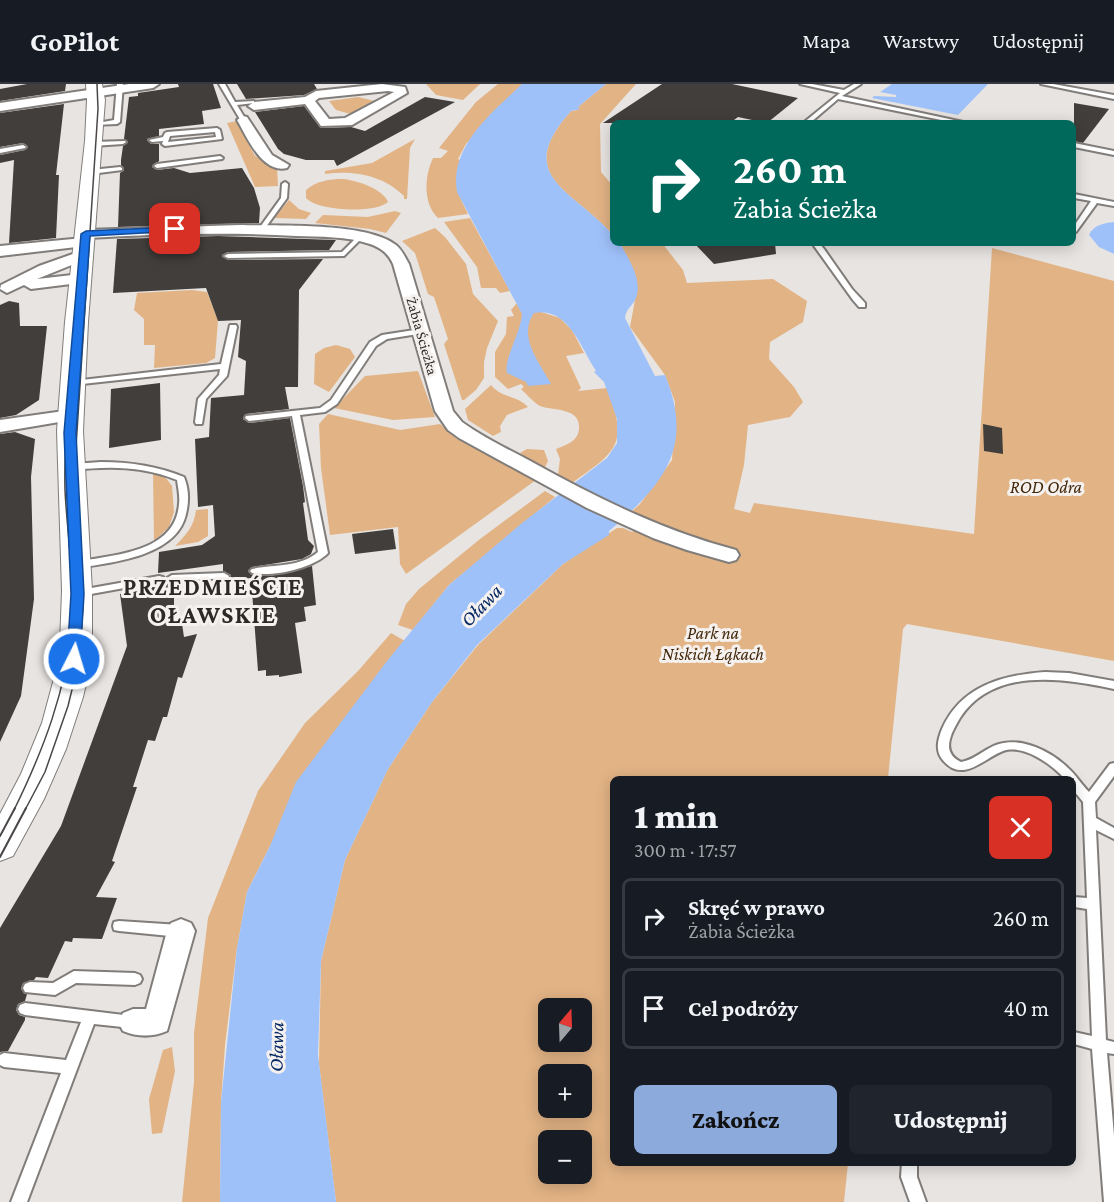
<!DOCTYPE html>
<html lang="pl">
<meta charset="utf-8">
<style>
:root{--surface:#171b24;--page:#20242c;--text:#f1f3f6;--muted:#9ea1a6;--line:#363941;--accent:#8cabdc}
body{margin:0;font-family:"Crimson Pro",serif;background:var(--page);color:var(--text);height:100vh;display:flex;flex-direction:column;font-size:22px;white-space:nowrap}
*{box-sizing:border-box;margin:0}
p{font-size:20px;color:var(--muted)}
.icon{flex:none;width:33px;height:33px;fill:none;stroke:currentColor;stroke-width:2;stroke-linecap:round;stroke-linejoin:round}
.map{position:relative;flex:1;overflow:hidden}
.sheet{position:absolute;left:610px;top:692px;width:466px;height:390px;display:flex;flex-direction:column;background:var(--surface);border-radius:9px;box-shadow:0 3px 15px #0003}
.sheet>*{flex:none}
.hud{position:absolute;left:610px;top:36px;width:466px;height:126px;border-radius:9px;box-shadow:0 3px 15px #0003;background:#00695c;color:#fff;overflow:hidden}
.needle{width:39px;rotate:19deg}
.buttons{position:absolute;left:538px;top:914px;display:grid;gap:12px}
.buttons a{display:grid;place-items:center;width:54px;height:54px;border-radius:9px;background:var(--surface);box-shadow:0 3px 15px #0003;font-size:30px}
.pin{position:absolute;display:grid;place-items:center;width:51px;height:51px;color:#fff;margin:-26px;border-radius:12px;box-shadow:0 3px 9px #0006}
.me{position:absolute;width:66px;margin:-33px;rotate:5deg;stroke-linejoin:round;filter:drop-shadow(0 0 4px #0008)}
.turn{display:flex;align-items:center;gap:21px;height:126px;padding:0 24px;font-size:27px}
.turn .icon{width:78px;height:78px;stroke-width:2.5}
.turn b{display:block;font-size:42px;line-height:51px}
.round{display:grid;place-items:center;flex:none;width:63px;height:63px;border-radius:9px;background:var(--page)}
.head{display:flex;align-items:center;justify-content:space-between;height:102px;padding:0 24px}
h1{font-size:36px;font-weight:800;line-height:45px}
.button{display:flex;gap:12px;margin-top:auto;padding:12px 24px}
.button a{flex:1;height:69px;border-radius:9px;background:var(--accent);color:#111;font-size:24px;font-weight:800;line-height:69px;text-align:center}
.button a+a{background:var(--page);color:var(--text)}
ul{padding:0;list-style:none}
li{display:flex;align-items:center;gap:18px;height:81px;margin:0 12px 9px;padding:0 12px;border:3px solid var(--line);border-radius:9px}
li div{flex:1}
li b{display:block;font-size:22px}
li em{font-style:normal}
header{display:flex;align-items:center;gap:36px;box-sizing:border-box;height:84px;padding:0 30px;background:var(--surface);border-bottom:2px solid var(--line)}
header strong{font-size:28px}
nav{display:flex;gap:33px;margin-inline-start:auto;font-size:21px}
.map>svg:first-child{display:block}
.green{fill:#e2b385;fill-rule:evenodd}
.water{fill:#9fc1fa}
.building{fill:#413e3b}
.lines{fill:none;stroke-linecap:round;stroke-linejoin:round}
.lane-casing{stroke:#807d7a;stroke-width:4}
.street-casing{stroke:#807d7a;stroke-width:4}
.secondary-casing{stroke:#807d7a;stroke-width:2}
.lane{fill:#fff;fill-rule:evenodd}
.street{fill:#fff;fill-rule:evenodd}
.secondary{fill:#fff;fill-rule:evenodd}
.tram-far1{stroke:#4a4746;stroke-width:1.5}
.tram{stroke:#4a4746;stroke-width:2}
.route{fill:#1a73e8;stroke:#114b97;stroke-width:1.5}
.labels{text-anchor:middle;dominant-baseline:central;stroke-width:6;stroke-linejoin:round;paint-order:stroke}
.far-street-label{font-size:15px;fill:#2e2c2b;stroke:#f5f1ee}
.park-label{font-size:18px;font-style:italic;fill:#43290c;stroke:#f5f1ee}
.water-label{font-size:20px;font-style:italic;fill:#052864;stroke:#f5f1ee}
.district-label{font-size:24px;font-weight:bold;letter-spacing:1.5px;fill:#2c2927;stroke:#f5f1ee}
</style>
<header>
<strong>GoPilot</strong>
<nav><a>Mapa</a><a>Warstwy</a><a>Udostępnij</a></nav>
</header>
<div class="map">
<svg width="1114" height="1118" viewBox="0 0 1114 1118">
<rect width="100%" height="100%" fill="#e8e4e1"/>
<g class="green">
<polygon points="426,0 480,0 463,16 436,11"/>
<path d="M498,0H522L466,60L458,75L461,76C453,100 457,108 468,130L438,134C422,119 425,91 433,74H441L448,67L439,64L476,18Z"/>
<path d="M606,0H636L600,40L601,88L613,102V151C573,105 512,93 571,27L577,26L578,23Z"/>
<polygon points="358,13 379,18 354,31 336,26 329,17"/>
<polygon points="237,37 255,72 277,84 278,102 255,103 227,39"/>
<path d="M415,55L410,64L407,115H404V112C383,91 353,86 325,90V87L372,79Z"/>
<path d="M343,95C356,96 383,105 388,118C375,130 317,127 306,114V106C316,97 330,95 343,95Z"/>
<polygon points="289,116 299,125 311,129 306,135 274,134"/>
<polygon points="395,127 401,129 386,149 370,145 315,139 323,131 368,133"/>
<polygon points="470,134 510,207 500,209 496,204 481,204 477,183 444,138"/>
<polygon points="435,144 445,153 466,180 473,210 498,237 487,264 484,278 484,294 476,306 464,316 462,316 444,260 448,255 434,213 428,210 415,169 402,157"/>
<path d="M620,159H662L683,186L687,199L773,195L807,217L803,238L770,258L769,275L794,303L803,318L790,333L748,341L744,381L734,425L750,429L754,419L974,450L992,164L1114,197V577L907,540L903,545L888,694H614V1078L848,1079L844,1118H336L319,980L321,877L345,776L388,685L432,618L478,561L563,480L617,444H623L632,448L647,438L630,429L640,420L672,376L675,318L665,291L630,243C638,201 640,198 620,159ZM549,924H582V957H549ZM549,990H582V1023H549ZM549,1056H582V1089H549Z"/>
<polygon points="192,206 207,208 218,237 215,274 206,279 154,284 155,261 144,261 144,235 134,226 137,209"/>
<path d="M516,220L560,234L572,246L584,269L566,272L581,304L578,307L607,304C629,361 617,367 572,399L558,391L560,375L556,365C566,361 579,357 579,344C581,322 547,327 538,321C533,317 526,310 521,305L524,303L521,300L508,305L495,293V268L506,250L507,233L514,232L511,226Z"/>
<polygon points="336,261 350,265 355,273 329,308 314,300 315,270 324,264"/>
<polygon points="418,287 435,333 393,336 334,324 365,292"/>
<path d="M491,301C501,314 517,311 528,323L507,331L500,342L501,348L493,352L468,336L465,325Z"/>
<polygon points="328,330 400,346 440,340 457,355 536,396 406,490 400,480 398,443 330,451 321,384 319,340"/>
<polygon points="527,365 544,366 548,377 544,385 523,373 524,372 520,369"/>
<polygon points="153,389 165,393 172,402 174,428 169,443 154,457"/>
<polygon points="545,407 555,413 449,501 413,546 398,541 406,520 419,505 480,455"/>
<path d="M208,425V452L198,458L175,462C187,450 194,442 196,426Z"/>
<polygon points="391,549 405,557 351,626 270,762 247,808 237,864 225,961 221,1018 220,1118 182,1118 194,998 194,949 208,834 258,707 305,639 358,587"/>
<polygon points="172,963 175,987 162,1049 152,1050 149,1015 163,966"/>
</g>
<g class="water">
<path d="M522,0H606L578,23L580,25L571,27C512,93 573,105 613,151L614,159H620C628,174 643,196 636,214C633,222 626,224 625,234L655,292L665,291C695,364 663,401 609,447V451L563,480L477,561L432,618L388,685L345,776L321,877L318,971L336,1118H220L221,1018L237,864L247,808L270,762L296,698L387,577L449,501L522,439L607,374L617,359V335L604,298L594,288L596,287C581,264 568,222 534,229C517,253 540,279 551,300L528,302L526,298L507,289C503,277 521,248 522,230L457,108C449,62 493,28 522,0Z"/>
<polygon points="892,0 988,0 958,31 872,14 874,12 896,13 896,11 880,8"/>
<path d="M1114,138V170L1099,163L1089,151C1093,141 1104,139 1114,138Z"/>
</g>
<g class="building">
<polygon points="27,0 66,0 65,7 0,17 0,5"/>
<polygon points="178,0 213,0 221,24 202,27 204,40 159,45 159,52 147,55 151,60 159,60 159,77 152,83 157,86 174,84 190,89 242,84 254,104 260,124 259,139 118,143 120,89 124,86 121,81 121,76 123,62 128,58 124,55 129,13 138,12 138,9 179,3"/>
<polygon points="237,0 314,0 317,5 304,11 246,15"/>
<polygon points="662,0 732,0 798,14 767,39 738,33 730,39 603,39"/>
<polygon points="425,13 455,18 337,82 334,76 306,76 284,70 278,65 255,28 304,22 321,44 351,43 365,47"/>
<polygon points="1074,19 1109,25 1083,59 1074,57"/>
<polygon points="64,20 56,91 59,91 56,154 9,159 14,76 0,79 0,71 25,66 28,63 23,59 0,63 0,29"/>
<polygon points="218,152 336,156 329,166 228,168 222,171 228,176 323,175 299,206 298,303 285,303 289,325 246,330 243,335 249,339 290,334 303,402 305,418 303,419 308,456 314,462 311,470 302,475 252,483 248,487 252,491 270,492 312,482 316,521 304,523 306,537 295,539 302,589 279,593 279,591 266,592 266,586 258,587 251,494 224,497 230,495 231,491 223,487 223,480 158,489 159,468 202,461 215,452 213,421 198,423 195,355 209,353 211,314 244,311 246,277 238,273 241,236 218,237 206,204 113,209 117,155"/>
<polygon points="694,159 775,159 776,170 714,180"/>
<polygon points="9,217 19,219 20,242 47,242 39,316 16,331 0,334 0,221"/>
<polygon points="160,299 161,356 109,364 111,305"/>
<polygon points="983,340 1002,344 1003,370 984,367"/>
<polygon points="15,348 35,355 31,393 34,515 21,612 0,658 0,350"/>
<polygon points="393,445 396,465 355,470 352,450"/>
<polygon points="166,496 174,506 174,534 181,533 184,553 197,550 182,594 178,593 167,633 163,633 155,657 148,656 133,703 137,703 112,777 115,778 96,813 117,814 102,855 73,854 72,858 65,857 48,894 36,893 34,896 23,899 21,905 27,910 25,917 18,920 16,926 19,931 25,933 25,936 8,967 0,968 0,844 61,742 127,562 120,510 144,506 163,499"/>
</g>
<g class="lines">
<defs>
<g id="lane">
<polygon points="117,0 123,0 120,38 117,40 93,41 92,40 114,36"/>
<polygon points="219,0 225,0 235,18 254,17 254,19 237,21 246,36 245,37 241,37"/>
<polygon points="800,0 812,0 844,6 854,0 861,0 842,12 968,39 956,39 838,15 810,39 803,39 840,9"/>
<polygon points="1041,0 1053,0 1114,11 1114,15"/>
<path d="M217,44L220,46L222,55L165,62L162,60L163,57L152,58L149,56L163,53L165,49L167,48ZM215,48L216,53L168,58L170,52Z"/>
<polygon points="125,57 126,58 123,60 93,62 90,60 93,58"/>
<polygon points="1074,59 1114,67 1114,71 1074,63"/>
<polygon points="23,61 26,63 25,64 0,69 0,65"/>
<polygon points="220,72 223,74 222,75 157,84 154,82 157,80"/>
<polygon points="120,83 122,84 122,86 91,90 88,88 91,86"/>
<polygon points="285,98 288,100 287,114 263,147 259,147 258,146 281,114 282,100"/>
<polygon points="1074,110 1114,118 1114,122 1097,119 1076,148 1074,149 1074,142 1091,117 1074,114"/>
<polygon points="358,152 363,153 344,172 228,174 224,172 228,170 342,168"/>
<polygon points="812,159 819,159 824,165 852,205 865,219 865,223 859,223 853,216"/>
<polygon points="230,241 236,241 237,243 227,292 206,315 202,340 196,340 195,338 198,315 219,291 220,285 73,301 69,299 73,297 221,280"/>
<path d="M421,245L425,247L424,249L387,255L376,262L337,320L325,328L300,331L328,469L326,471C310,485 273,493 252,489L250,487L252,485C274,480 299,484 318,468L292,332L249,337L245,334L246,332L320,324L331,316L370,258L382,251Z"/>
<path d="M101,378C130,378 157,382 184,393C189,405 189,418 186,430C177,472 112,479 76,484L73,483L71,481L73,479C110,470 175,471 179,420C180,412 178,404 177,396C143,382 109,382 73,386L69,383L73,380Z"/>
<polygon points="224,489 229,492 228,494 172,497 167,494 172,491"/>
<polygon points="159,492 163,493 164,495 163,497 80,512 75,509 80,506"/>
<path d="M1045,588L1069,589L1114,597V605C1063,594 993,583 960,634C956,641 952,647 950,655C947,666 951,673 961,678C975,676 985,664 999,660C1023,653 1052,668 1068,684C1076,691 1081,700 1089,708L1110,680L1114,679V692L1095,718L1096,734L1114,744V755L1096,746L1106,956L1114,958V970L1107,969L1114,1052V1118H1104L1092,965L1074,960V948L1092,952L1087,825L1074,823V813L1087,814L1083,718L1074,707V694H1064C1051,680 1024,660 1003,667C984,674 962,701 942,675C935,666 938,655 942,645C961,602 1002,591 1045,588Z"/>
<polygon points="119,837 180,841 185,843 187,847 185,851 180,853 119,847 114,846 113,842 114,838"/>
<polygon points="74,887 135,889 140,891 142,895 140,899 135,901 76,899 55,911 25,908 23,904 25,900 30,898 53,899"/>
<polygon points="25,919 132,932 137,934 139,938 137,942 132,944 94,940 27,1118 11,1118 61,989 4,983 0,981 0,971 4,969 66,976 81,938 25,931 20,929 18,925 20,921"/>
<polygon points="902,1078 917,1078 917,1093 926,1118 910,1118 901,1093"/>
</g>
<g id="street">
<polygon points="129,0 159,0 153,4 0,27 0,19"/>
<path d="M382,0L405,3L407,9L352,41L321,42L305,20L254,26L248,22L254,18L305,13L316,7ZM388,7L394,8L345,34L329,35L315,17L319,14Z"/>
<path d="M243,32L247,33L272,71L289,81L287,84C262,90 247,53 237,36Z"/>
<path d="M240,141C278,142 367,138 396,161C402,166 405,173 409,180L453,327L462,338C484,354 510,366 534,379C599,415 664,447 736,466L739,471L736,476L729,478L687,466L653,454L587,424L459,354L448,346L435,327L393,180C388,169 381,164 370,160C347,152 320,153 296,152C227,148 157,150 88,154L92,158L85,162L0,172V162L83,154L79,150L86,146Z"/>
<polygon points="84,166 92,171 89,174 37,195 81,190 89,195 87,198 31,205 24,201 7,209 0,205 1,201 39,182"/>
<polygon points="71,326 77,327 80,331 77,335 0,348 0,336"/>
<path d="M181,835L191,839L195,847L167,947C153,953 137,953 123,947L118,938L123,929L133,925H146L167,847L171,839Z"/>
</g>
<polygon id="secondary" points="86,0 102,0 105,16 88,238 83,347 92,507 92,560 89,587 83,613 66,665 44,715 13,772 0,777 0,730 21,690 42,639 56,587 60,560 62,507 57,347 65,238 85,57 87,16"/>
</defs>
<use href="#lane" class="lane-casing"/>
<use href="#street" class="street-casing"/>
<use href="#secondary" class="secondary-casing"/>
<use href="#lane" class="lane"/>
<use href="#street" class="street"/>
<use href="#secondary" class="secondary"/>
<g class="tram-far1">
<path d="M14,726C43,667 67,605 72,539C75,494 67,450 65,406C64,369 67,333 71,296"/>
<polyline points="25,726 45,688 68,622 79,577 83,523 75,378 98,25 97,0"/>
</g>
<g class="tram">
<polyline points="0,752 15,724"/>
<polyline points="0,773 26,724"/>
</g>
</g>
<polygon class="route" points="175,143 178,143 178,147 90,152 76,349 84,510 80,575 74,579 67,575 71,510 64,349 81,150 86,147"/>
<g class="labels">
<g class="far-street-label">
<text transform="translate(422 252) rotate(74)">Żabia Ścieżka</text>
</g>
<g class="park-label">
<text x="1046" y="403">ROD Odra</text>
<text x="713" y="549">Park na<tspan x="713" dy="21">Niskich Łąkach</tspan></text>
</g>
<g class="water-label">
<text transform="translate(481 521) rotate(-46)">Oława</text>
<text transform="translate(276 963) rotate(-89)">Oława</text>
</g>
<g class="district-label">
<text x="213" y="502">PRZEDMIEŚCIE<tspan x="213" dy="28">OŁAWSKIE</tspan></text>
</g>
</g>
</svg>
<div class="buttons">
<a><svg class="needle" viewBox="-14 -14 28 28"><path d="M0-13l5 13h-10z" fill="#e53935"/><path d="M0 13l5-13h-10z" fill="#9ea1a6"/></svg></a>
<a>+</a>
<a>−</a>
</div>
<div class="pin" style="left:175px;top:145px;background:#d93025"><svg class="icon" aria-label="arrive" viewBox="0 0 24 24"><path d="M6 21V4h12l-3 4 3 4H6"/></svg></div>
<svg class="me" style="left:74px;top:575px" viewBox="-20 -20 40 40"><circle r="17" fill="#1a73e8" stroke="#fff" stroke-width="3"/><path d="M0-11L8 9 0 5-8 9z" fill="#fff"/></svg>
<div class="hud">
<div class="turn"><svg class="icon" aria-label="right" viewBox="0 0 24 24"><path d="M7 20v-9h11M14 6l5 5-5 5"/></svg><div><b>260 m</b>Żabia Ścieżka</div></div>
</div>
<section class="sheet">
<div class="head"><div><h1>1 min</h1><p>300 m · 17:57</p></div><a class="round" style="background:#d93025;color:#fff"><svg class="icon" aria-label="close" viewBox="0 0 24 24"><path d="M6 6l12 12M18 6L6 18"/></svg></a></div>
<ul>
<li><svg class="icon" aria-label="right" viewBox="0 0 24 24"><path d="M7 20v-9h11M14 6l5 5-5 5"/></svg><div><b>Skręć w prawo</b><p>Żabia Ścieżka</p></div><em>260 m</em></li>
<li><svg class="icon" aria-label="arrive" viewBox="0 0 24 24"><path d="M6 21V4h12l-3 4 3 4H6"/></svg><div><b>Cel podróży</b></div><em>40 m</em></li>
</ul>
<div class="button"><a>Zakończ</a><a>Udostępnij</a></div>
</section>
</div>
